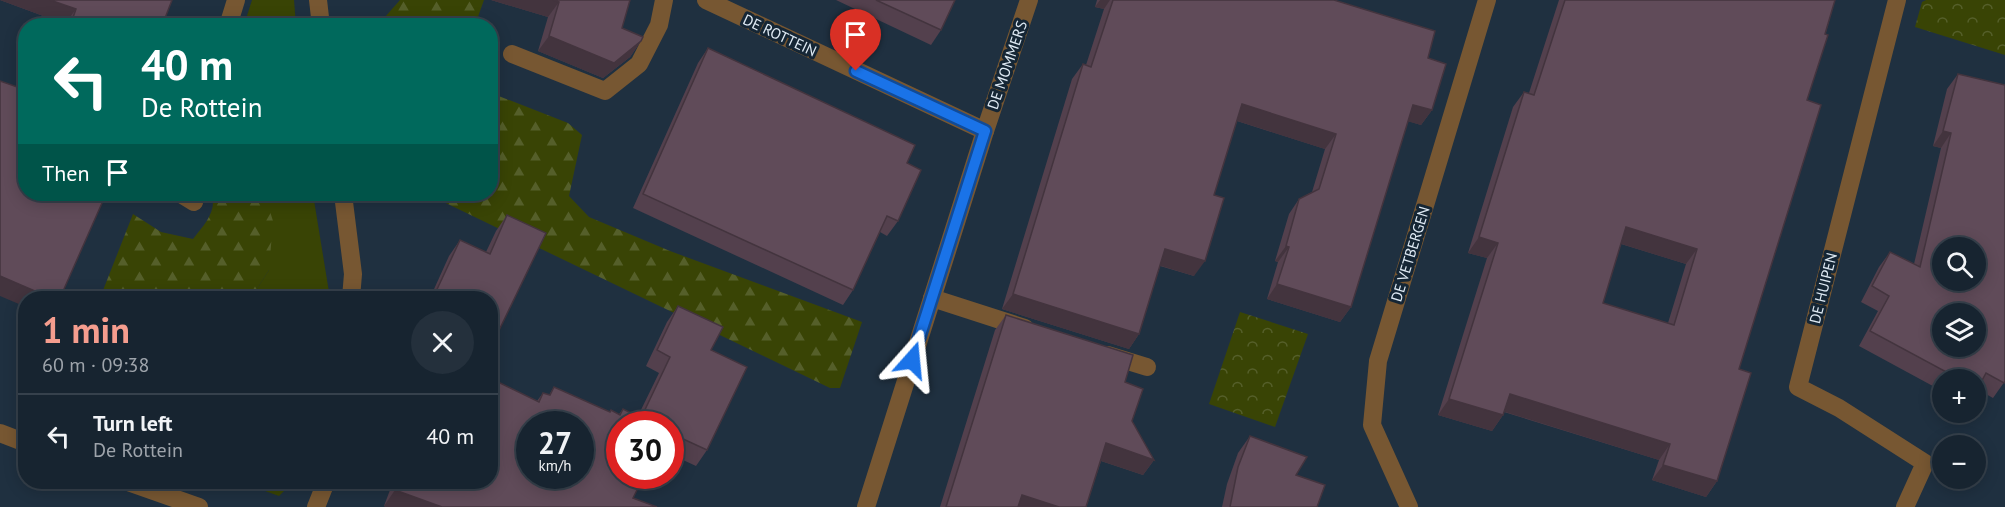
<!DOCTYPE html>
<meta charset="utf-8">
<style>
:root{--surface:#172430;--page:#24303c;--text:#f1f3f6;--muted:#9ea4ab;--line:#36414c;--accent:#f59d8e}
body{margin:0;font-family:"PT Sans",sans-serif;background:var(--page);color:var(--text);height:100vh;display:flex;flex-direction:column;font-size:22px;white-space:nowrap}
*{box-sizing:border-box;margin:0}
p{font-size:20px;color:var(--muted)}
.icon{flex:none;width:33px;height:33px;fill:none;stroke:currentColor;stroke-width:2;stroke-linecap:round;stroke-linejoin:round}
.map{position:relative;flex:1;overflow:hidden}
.details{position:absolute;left:18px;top:291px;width:480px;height:198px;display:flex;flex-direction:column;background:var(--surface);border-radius:24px;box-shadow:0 3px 15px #0003,0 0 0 2px var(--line)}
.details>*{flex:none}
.top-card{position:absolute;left:18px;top:18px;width:480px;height:183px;border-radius:24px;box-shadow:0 3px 15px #0003,0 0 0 2px var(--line);background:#00695c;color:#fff;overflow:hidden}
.controls{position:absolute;left:1932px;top:237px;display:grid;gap:12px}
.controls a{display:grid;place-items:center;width:54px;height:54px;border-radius:50%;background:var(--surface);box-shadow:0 3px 15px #0003,0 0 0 2px var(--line);font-size:30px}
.speed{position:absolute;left:516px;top:411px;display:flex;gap:12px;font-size:30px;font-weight:700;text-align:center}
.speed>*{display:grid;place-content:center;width:78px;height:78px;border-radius:50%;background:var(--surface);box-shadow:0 3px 15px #0003,0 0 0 2px var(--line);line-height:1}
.speed small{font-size:15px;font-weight:400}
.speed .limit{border:9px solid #d22;background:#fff;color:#111}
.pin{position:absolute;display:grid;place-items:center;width:51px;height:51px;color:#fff;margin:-62px -26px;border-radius:50% 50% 50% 0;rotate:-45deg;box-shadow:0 0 6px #0007}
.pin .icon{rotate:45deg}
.me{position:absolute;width:66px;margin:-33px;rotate:18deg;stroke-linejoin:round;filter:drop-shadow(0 0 4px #0008)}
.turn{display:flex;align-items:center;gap:21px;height:126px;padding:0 24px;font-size:27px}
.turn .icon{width:78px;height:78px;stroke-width:2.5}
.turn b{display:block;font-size:42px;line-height:51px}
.then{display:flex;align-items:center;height:57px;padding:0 24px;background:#0003;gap:12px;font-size:22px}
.round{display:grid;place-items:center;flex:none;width:63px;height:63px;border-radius:32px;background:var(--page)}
.overview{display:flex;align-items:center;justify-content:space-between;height:102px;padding:0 24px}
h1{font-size:36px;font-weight:700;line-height:45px;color:var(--accent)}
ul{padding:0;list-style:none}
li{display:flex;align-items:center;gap:18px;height:84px;padding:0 24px;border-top:2px solid var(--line)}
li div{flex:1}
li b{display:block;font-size:22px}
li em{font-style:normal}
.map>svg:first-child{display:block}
.green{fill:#394405}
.forest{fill:url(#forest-firs)}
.park{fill:url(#park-crowns)}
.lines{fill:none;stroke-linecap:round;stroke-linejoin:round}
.service{stroke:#775732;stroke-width:18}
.minor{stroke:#775732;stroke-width:18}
.wall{fill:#53404d;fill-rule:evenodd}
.shaded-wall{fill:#43343e}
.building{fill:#604b59;stroke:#43343e;stroke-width:1.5;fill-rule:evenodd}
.route-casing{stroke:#114b97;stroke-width:15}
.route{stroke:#1a73e8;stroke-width:10}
.labels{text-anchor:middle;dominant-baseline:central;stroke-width:6;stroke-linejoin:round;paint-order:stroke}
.street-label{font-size:15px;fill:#e0ebf5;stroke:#152635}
</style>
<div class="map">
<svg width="2005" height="507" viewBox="0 0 2005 507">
<defs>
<pattern id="forest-firs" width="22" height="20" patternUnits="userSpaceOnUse" patternTransform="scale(1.5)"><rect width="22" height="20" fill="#394405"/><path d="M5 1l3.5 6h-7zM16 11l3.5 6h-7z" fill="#555f2a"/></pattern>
<pattern id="park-crowns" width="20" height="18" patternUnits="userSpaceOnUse" patternTransform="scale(1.5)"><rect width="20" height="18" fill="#394405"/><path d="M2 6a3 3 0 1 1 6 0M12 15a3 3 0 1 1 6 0" fill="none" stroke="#555f2a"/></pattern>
</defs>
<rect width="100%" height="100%" fill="#1f3040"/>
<g class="green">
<polygon points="252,0 294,0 296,25 244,25"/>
<polygon points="257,194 313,194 330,298 251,298 269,270 266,199"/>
<polygon points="240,482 293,482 279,496"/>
</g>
<g class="forest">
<polygon points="400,0 484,0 475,25 378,25"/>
<polygon points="491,93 568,123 582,135 569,196 589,217 670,251 862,322 840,388 830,388 427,194 490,194"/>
<path d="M212,194H257L266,199L273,221L269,270L251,298H100L133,214L161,232L193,239C204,225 217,212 212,194Z"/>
</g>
<g class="park">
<polygon points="1926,0 2005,0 2005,55 1915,27 1922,2"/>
<polygon points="1240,312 1308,334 1275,427 1209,404"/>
</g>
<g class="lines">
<g class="service">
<polyline points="932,298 1025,328"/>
<polyline points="1108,355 1147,367"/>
</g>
<g class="minor">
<polyline points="318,0 321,26"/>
<polyline points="706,0 985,131"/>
<polyline points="1897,0 1798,387 1839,408 1925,463 1905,507"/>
<polyline points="228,26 236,0"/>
<polyline points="512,54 605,91 639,64 659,25 664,0"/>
<polyline points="181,194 194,202"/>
<polyline points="343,194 353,274 351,298"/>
<polyline points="0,433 26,443"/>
<polyline points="128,482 199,507"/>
<polyline points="316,507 326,482"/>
<polyline points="866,507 985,131 1029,0"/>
<polyline points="1409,507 1372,425 1378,361 1487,0"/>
</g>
</g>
<g class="wall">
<polygon points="0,0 172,0 162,26 65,26 65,24"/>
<polygon points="491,0 630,0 622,28 641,41 630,57 603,78 538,51 548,17"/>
<polygon points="836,0 955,0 941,30 931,45"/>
<polygon points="1097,0 1334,0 1428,58 1432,110 1421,125 1408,121 1351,307 1340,322 1267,299 1278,262 1275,261 1289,214 1299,199 1312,192 1325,149 1237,121 1214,195 1194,276 1160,266 1139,334 1129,349 1002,309 1072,79 1083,64 1086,65 1104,9 1095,7"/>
<path d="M1559,0H1835L1807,100L1739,369L1717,481L1706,497L1652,480L1659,460L1504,412L1503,415L1492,431L1438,415L1487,258L1468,253L1513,107L1524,92L1529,93ZM1621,244L1686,264L1668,323L1603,303Z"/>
<polygon points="708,48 907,163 898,221 887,236 880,232 853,290 843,305 633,208 698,63"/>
<polygon points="1958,74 2005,381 1993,398 1977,389 1976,392 1976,380 1942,380 1942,391 1859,346 1878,311 1861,302 1879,267 1890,252 1914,264 1941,148 1933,146 1947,89"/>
<polygon points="507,215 490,298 430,298 449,256 460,240 486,252 496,231"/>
<polygon points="678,306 711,350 707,450 696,466 670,454 670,424 620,424 633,498 657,507 386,507 384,506 393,482 490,482 537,401 543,393 549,395 554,387 609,412 619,414 623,409 638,416 659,373 646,366 667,322"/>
<polygon points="1006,315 1125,382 1132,421 1154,460 1143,475 1101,461 1086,507 940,507 995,330"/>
<polygon points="1250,436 1296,475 1317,507 1222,507 1227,484 1238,453"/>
</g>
<g class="shaded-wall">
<polygon points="0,0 50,0 76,9 65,24"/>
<polygon points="491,0 553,0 559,2 548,17"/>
<polygon points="1100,0 1110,0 1104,9 1095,7"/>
<polygon points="549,36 641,41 630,57 603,78 538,51"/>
<polygon points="1242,104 1336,134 1325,149 1231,119"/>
<polygon points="1413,105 1432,110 1421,125 1403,120"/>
<polygon points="1943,131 1951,133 1941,148 1933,146"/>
<polygon points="1626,227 1697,249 1686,264 1615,242"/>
<polygon points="1479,237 1498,243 1487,258 1468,253"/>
<polygon points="1286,246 1289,247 1278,262 1275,261"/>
<polygon points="1165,249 1205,261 1194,276 1155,264"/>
<polygon points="0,276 51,298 26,298 26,307 0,296"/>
<polygon points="1277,284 1351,307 1340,322 1267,299"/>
<polygon points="1013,294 1139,334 1129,349 1002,309"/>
<polygon points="1510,394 1670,444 1659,460 1499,410"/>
<polygon points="1449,399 1503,415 1492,431 1438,415"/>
<polygon points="1106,443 1154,460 1143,475 1095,459"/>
<polygon points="1663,465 1717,481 1706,497 1652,480"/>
<polygon points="395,490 442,507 386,507 384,506"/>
<polygon points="1022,495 1059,507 1014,507"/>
</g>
<g class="building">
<polygon points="50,0 172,0 162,26 70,26 76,9"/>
<polygon points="553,0 630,0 622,28 643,37 641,41 614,63 549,36 559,2"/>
<polygon points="876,0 955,0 941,30"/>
<polygon points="1113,0 1334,0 1435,31 1428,58 1446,64 1432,110 1413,105 1351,307 1277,284 1289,247 1286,246 1299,199 1319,189 1336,134 1242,104 1214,195 1224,198 1205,261 1165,249 1139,334 1013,294 1083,64 1091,67"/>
<path d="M1565,0H1835L1825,34L1828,35L1807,100L1821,105L1739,369L1751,373L1717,481L1663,465L1670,444L1510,394L1503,415L1449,399L1498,243L1479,237L1524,92L1534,95ZM1626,227L1697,249L1674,325L1603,303Z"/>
<polygon points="708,48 915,145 907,163 921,170 898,221 887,216 853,290 643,194"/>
<path d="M1958,74L2005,85V381L2004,383L1986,373L1978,388L1976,387V380H1961L1870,331L1889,296L1872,286L1890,252L1920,267L1951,133L1943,131ZM1942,248H1976V280H1942ZM1942,314H1976V346H1942Z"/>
<polygon points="0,81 26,90 26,194 106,194 60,298 51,298 0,276"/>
<polygon points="507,215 546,233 490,349 490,298 433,298 460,240 490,254"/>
<path d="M678,306L723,327L711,350L747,367L707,450L670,433V424H620V476H644L633,498L657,507H442L395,490L399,482H490V378L539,402L543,393L550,395L554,387L610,412L611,410L620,415L623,409L641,418L670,357L657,350ZM530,424H580V476H530Z"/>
<polygon points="1006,315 1133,355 1125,382 1143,389 1132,421 1154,460 1106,443 1086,507 1059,507 1022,495 1018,507 946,507"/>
<polygon points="1250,436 1307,457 1296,475 1325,485 1317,507 1230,507 1238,467"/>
</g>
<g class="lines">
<defs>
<polyline id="route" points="856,71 985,131 912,360"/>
</defs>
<use href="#route" class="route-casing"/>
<use href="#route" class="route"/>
</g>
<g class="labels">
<g class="street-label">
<text transform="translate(780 35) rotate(25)">DE ROTTEIN</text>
<text transform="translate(1007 65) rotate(-71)">DE MOMMERS</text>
<text transform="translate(1410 254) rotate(-73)">DE VETBERGEN</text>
<text transform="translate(1823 288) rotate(-76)">DE HUIPEN</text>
</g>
</g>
</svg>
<div class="controls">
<a><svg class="icon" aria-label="search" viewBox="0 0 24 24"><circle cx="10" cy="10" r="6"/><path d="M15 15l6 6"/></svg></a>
<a><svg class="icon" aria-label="layers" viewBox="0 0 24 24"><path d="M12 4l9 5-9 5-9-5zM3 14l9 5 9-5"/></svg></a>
<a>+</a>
<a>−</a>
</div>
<div class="speed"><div>27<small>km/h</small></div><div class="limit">30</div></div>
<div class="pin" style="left:856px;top:71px;background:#d93025"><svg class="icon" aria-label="arrive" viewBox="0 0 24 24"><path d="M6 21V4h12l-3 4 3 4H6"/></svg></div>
<svg class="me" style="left:912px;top:360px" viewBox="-20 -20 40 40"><path d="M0-17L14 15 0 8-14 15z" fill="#1a73e8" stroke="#fff" stroke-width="4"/></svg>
<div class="top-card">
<div class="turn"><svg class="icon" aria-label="left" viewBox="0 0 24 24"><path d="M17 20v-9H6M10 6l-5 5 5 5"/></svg><div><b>40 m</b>De Rottein</div></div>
<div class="then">Then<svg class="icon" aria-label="arrive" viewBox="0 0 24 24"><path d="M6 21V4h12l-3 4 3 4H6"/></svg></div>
</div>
<section class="details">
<div class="overview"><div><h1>1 min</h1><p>60 m · 09:38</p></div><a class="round"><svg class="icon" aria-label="close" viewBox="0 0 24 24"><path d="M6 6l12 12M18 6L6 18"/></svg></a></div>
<ul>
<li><svg class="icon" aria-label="left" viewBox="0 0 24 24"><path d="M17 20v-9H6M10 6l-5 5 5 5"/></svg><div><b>Turn left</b><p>De Rottein</p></div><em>40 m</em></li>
</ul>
</section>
</div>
